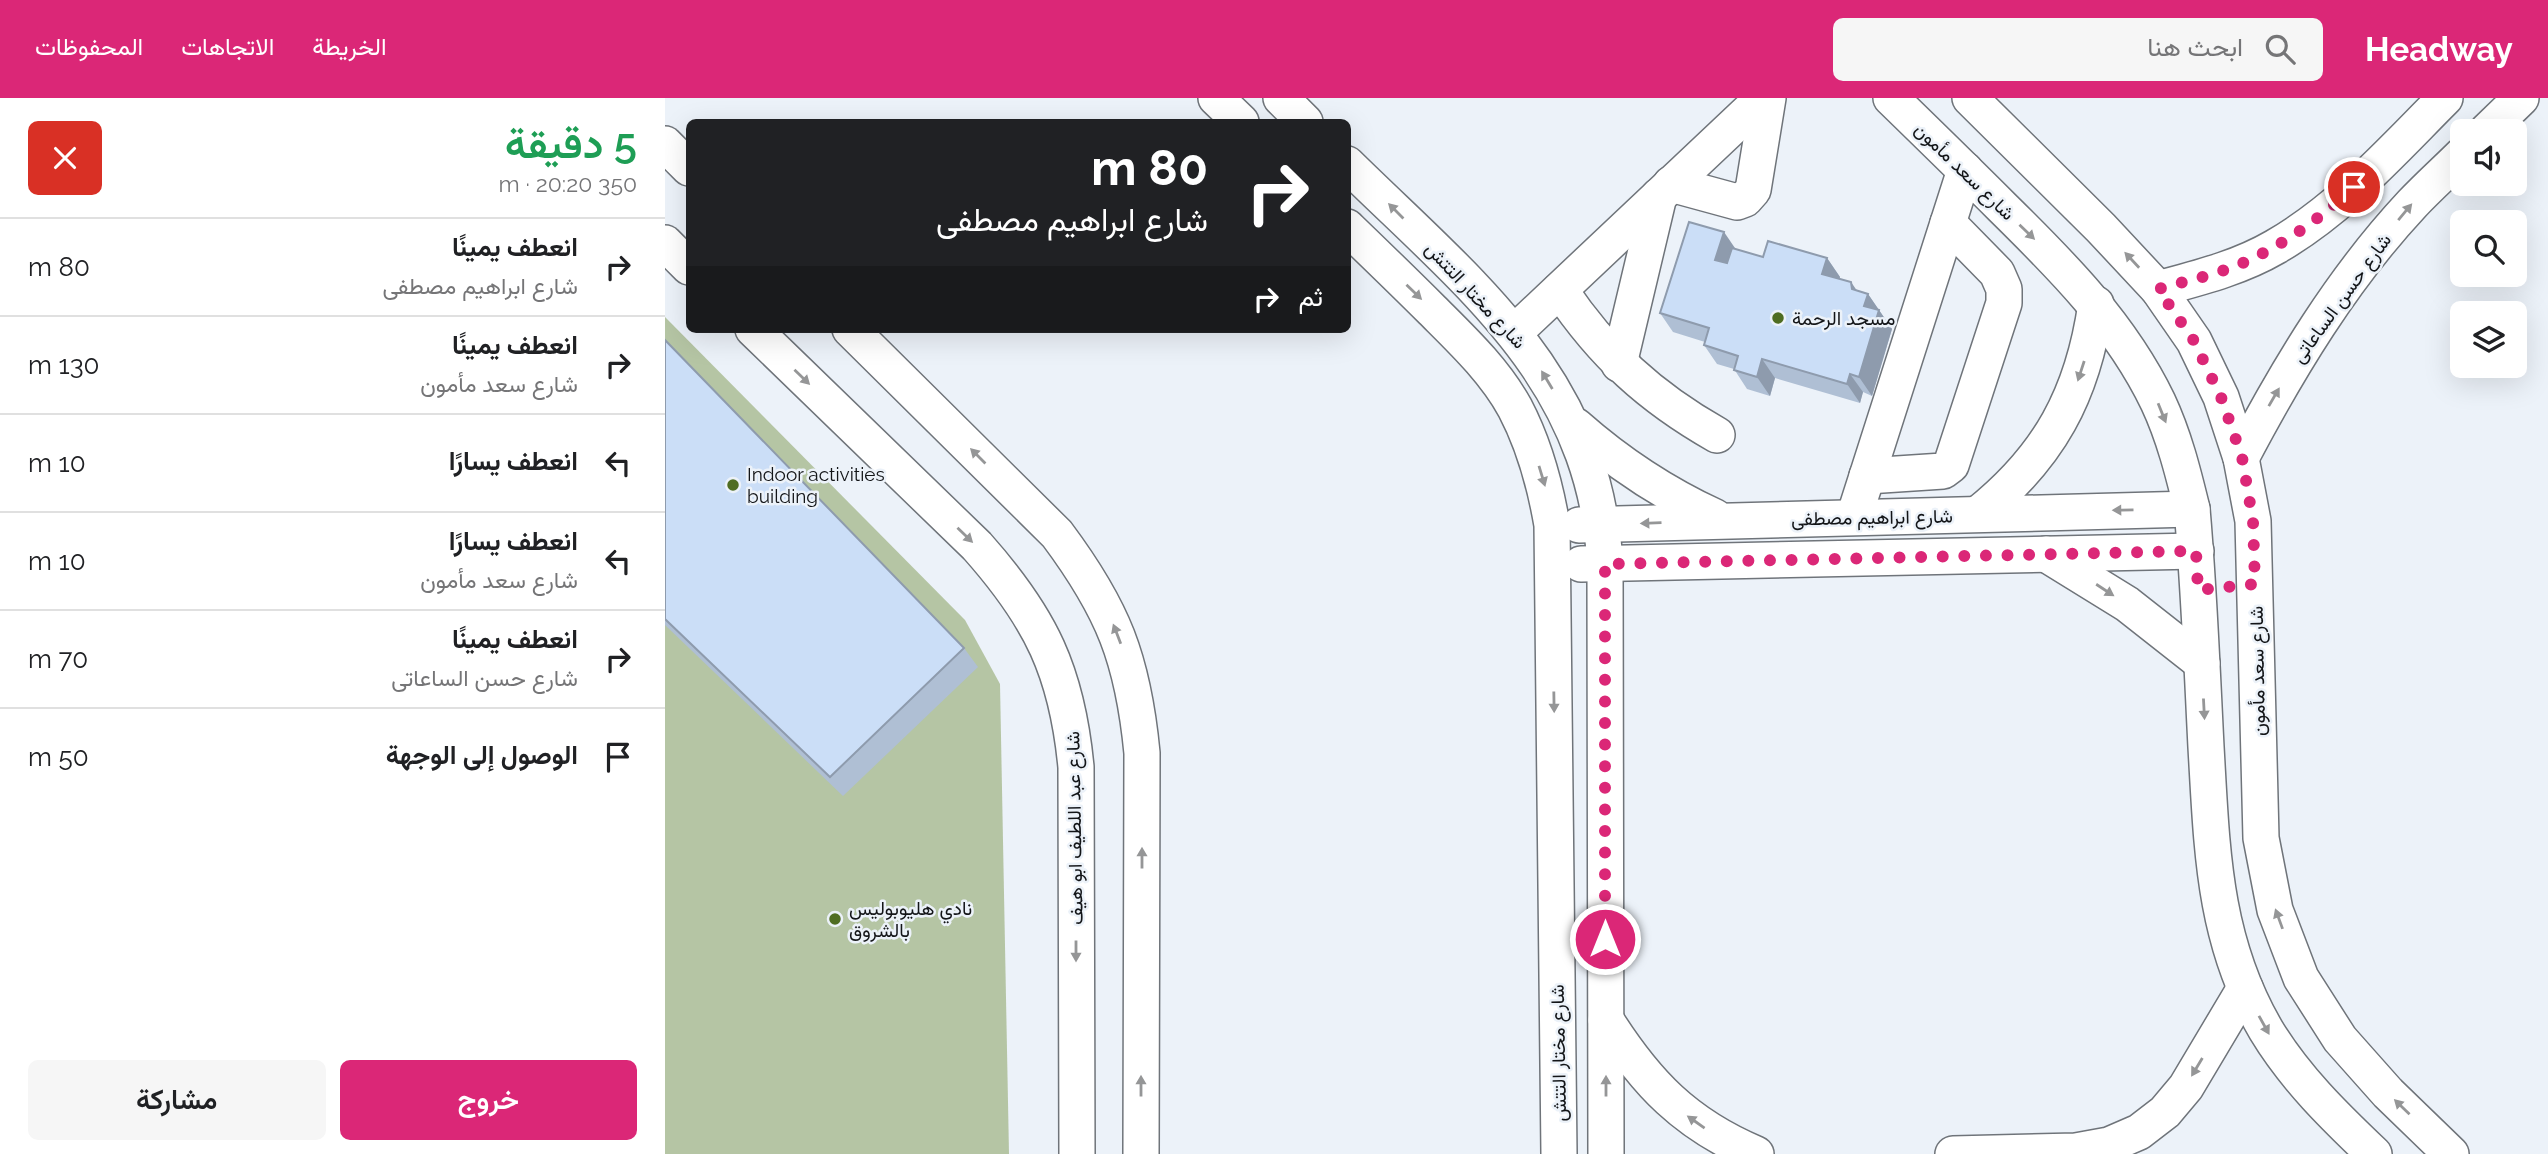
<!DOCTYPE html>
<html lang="ar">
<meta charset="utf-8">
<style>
:root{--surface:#fff;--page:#f6f6f6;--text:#202124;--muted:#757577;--line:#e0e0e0;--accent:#db2777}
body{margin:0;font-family:Raleway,Vazirmatn,sans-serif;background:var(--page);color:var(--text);direction:rtl;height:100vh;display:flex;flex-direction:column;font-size:26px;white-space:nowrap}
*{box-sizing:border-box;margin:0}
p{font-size:23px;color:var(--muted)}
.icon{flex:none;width:38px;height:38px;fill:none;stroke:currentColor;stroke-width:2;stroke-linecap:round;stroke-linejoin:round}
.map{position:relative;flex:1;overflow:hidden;direction:ltr}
.panel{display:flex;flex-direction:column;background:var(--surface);width:665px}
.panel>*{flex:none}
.banner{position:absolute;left:21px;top:21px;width:665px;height:214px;border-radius:10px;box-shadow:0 7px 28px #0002;direction:rtl;background:#202124;color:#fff;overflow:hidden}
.tools{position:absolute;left:1785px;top:21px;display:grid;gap:14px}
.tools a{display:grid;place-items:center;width:77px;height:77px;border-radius:10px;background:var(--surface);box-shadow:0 7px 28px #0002;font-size:35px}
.pin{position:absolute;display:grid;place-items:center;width:60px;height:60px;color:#fff;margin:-30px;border:4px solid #fff;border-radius:50%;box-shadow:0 2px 7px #0007}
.me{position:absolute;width:77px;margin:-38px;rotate:0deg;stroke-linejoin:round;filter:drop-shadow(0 0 5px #0008)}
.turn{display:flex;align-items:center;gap:24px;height:147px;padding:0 28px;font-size:32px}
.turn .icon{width:91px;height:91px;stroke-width:2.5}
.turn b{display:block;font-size:49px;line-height:60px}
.then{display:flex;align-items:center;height:66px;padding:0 28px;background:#0003;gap:14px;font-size:26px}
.round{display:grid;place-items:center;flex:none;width:74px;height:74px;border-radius:10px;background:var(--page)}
.summary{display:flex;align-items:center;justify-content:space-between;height:119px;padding:0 28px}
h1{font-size:42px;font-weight:600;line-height:52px;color:#1e9e55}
.action{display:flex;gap:14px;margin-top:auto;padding:14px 28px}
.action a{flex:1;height:80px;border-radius:10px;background:var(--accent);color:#fff;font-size:28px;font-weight:600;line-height:80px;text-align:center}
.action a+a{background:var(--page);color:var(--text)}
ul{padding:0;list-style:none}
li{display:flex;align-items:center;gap:21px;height:98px;padding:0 28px;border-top:2px solid var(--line)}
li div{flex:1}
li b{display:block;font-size:26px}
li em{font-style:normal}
header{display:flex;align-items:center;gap:42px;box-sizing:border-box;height:98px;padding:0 35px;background:var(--accent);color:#fff}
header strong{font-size:33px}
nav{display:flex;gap:38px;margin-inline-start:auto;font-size:24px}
.search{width:490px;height:63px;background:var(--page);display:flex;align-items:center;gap:18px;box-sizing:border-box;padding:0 24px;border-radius:10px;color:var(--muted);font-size:26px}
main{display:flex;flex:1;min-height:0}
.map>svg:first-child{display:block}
.green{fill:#b5c5a4}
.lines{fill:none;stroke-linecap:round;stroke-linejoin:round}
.minor-casing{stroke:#6f747a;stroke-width:38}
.minor{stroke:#fff;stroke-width:35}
.wall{fill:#afbfd4}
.shaded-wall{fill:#8e9bad}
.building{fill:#cbdef7;stroke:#8e9bad;stroke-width:2}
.oneway{fill:#959697}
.route{stroke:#db2777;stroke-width:12;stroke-dasharray:0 21.6}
.poi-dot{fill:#4f6d22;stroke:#ecf2f9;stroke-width:2.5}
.labels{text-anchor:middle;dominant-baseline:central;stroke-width:5;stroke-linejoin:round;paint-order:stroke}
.street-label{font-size:19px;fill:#131518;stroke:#ecf2f9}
.poi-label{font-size:19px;fill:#131518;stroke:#ecf2f9;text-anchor:start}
</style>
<header>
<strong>Headway</strong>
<div class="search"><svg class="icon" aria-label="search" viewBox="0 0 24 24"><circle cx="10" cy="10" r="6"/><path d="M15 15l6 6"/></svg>ابحث هنا</div>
<nav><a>الخريطة</a><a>الاتجاهات</a><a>المحفوظات</a></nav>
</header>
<main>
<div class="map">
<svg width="1883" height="1056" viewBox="0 0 1883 1056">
<rect width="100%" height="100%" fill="#ecf2f9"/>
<polygon class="green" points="0,219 300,522 335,586 344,1056 0,1056"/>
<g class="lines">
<defs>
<g id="minor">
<polyline points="551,0 576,24"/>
<polyline points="616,0 640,24"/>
<path d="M1226,0C1263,36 1300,72 1337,109C1397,168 1456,227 1493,304C1509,338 1518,374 1527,411C1534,490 1537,570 1541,649C1547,751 1548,841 1601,932C1630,980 1669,1018 1709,1056"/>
<polyline points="1305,0 1436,130 1493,191 1529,243 1556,299 1576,360 1588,423 1596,740 1610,812 1636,880 1675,941 1723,995 1786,1056"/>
<polyline points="1822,33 1856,0"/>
<polyline points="0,46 24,70"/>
<path d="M682,66C805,187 930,280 940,466L941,1056"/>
<polyline points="1006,86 1072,104 1080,101 1088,92 1103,0"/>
<path d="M682,129C711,157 739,184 767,212C797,242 829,272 850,310C870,348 880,386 887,427L894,1056"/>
<polyline points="0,145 24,169"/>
<path d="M1493,191C1533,180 1574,170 1610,149C1676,111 1727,53 1780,0"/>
<path d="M895,192C938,256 985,299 1052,337"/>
<path d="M88,231L312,448C376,520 402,574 411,669L412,1056"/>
<path d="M185,231L392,436C448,511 468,561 477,655L476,1056"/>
<polyline points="850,234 1098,0"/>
<polyline points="954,266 994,98"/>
<path d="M911,328C954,366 998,395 1050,419"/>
<path d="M1576,360C1624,269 1677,181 1747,106C1763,89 1781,73 1797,57"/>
<polyline points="1202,378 1278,373 1286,367 1339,205 1339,191 1332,175 1283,125"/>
<path d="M1313,416C1384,359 1418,297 1431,206"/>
<polyline points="1189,419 1300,72"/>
<polyline points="914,427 1527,411"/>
<polyline points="1381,456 1462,506 1537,565"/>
<polyline points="916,466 1531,453"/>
<path d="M941,922C981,985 1020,1026 1091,1056"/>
<polyline points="1288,1056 1411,1053 1444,1047 1474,1034 1500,1014 1521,989 1580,890"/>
</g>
</defs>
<use href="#minor" class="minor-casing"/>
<use href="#minor" class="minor"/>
</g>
<g class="wall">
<polygon points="1071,151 1098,159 1162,160 1175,179 1174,181 1192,193 1203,196 1227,231 1207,298 1198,294 1195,305 1110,280 1105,298 1082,291 1069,271 1052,266 1039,247 1040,244 1008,234 995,215"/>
<polygon points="0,242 299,550 313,569 178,698 0,527"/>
</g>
<g class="shaded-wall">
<polygon points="1059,134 1072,153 1063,181 1050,162"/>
<polygon points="1162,160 1175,179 1170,195 1157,176"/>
<polygon points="1186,184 1199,203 1203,196 1227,231 1207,298 1194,279"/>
<polygon points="1097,261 1110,280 1105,298 1092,279"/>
<polygon points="1185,276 1198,294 1195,305 1182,286"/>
</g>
<g class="building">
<polygon points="1024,124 1059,134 1050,162 1062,165 1067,150 1098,159 1103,143 1162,160 1157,176 1186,184 1187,191 1203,196 1199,208 1214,212 1194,279 1185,276 1182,286 1097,261 1092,279 1069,272 1073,258 1039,247 1044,230 995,215"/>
<polygon points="0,242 299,550 165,679 0,521"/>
</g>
<defs><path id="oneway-solid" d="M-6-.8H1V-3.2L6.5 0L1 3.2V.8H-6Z" transform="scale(1.75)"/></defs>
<g class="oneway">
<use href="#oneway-solid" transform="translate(731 113) rotate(-135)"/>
<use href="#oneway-solid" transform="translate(1740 114) rotate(-50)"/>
<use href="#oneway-solid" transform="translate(1362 134) rotate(44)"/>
<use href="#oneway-solid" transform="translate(1467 162) rotate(-133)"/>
<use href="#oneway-solid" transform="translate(749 194) rotate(44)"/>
<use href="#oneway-solid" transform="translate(1416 273) rotate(108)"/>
<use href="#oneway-solid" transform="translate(137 279) rotate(44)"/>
<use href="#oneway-solid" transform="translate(882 282) rotate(-121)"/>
<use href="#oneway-solid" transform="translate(1609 299) rotate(-60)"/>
<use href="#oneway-solid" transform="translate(1497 315) rotate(68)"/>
<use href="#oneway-solid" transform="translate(313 358) rotate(-135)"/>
<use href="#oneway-solid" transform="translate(877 378) rotate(73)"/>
<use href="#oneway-solid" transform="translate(1458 412) rotate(179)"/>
<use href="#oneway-solid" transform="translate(986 425) rotate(178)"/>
<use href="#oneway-solid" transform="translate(300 437) rotate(44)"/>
<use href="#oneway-solid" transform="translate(1440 492) rotate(33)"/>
<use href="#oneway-solid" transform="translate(452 536) rotate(-111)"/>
<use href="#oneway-solid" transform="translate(889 604) rotate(89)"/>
<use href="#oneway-solid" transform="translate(1539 611) rotate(87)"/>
<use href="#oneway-solid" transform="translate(477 760) rotate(-90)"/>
<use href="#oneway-solid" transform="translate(1614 821) rotate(-110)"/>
<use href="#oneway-solid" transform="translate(411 853) rotate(90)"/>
<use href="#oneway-solid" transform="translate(1599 927) rotate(61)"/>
<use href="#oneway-solid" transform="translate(1532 969) rotate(121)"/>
<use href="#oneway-solid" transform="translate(476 988) rotate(-90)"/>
<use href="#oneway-solid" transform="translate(941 988) rotate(-90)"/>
<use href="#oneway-solid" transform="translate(1737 1009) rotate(-136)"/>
<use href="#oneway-solid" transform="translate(1031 1024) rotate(-145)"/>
</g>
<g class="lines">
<path class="route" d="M940,841V466L1531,453L1533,492L1590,486L1588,423L1577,359L1556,299L1529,243L1493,191C1513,185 1532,181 1551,175C1604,158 1649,126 1689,89"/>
</g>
<g class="poi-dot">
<circle cx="1113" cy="220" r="7"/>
<circle cx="68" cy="387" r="7"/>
<circle cx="170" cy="821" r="7"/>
</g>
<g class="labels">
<g class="street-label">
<text transform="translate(1300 73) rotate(44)">شارع سعد مأمون</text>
<text transform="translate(811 197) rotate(47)">شارع مختار التتش</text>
<text transform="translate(1676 200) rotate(-54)">شارع حسن الساعاتى</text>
<text transform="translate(1207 419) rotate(-1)">شارع ابراهيم مصطفى</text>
<text transform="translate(1592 573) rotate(-91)">شارع سعد مأمون</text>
<text transform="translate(409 730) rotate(-91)">شارع عبد اللطيف ابو هيف</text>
<text transform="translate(893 955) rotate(-91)">شارع مختار التتش</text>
</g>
<g class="poi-label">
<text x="1127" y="220">مسجد الرحمة</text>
<text x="82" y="376">Indoor activities<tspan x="82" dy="22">building</tspan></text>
<text x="184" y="810">نادي هليوبوليس<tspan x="184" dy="22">بالشروق</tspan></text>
</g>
</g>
</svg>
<div class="tools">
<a><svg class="icon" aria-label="sound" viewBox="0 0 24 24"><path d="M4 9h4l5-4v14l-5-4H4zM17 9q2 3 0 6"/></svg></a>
<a><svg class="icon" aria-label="search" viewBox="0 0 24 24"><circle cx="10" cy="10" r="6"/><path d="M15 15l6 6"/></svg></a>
<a><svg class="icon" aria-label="layers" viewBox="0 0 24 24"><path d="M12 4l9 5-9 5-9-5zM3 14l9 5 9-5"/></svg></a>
</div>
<div class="pin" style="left:1689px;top:89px;background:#d93025"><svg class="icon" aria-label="arrive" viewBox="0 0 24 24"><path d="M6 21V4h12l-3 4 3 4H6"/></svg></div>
<svg class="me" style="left:940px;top:841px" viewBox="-20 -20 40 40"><circle r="17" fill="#db2777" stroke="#fff" stroke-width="3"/><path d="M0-11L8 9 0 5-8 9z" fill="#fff"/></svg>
<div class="banner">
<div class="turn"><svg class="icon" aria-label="right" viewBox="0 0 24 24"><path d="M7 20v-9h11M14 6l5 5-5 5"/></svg><div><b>80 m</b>شارع ابراهيم مصطفى</div></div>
<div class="then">ثم<svg class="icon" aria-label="right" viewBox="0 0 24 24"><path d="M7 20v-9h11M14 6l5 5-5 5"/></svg></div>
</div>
</div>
<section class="panel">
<div class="summary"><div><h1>5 دقيقة</h1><p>350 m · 20:20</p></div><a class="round" style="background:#d93025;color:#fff"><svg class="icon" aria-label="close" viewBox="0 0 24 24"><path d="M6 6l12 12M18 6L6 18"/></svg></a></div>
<ul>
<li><svg class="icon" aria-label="right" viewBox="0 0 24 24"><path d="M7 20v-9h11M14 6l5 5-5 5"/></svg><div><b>انعطف يمينًا</b><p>شارع ابراهيم مصطفى</p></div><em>80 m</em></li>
<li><svg class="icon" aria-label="right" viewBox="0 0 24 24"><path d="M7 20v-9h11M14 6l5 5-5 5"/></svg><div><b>انعطف يمينًا</b><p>شارع سعد مأمون</p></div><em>130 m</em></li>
<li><svg class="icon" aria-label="left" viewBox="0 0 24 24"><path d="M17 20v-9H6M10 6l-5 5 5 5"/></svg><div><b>انعطف يسارًا</b></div><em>10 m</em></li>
<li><svg class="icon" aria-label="left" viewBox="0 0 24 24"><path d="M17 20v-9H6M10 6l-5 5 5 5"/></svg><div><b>انعطف يسارًا</b><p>شارع سعد مأمون</p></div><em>10 m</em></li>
<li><svg class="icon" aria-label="right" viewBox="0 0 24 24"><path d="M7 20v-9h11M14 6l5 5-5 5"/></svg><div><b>انعطف يمينًا</b><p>شارع حسن الساعاتى</p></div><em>70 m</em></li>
<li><svg class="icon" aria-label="arrive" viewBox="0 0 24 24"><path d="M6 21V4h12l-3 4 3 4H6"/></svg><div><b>الوصول إلى الوجهة</b></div><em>50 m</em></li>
</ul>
<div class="action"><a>خروج</a><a>مشاركة</a></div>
</section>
</main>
